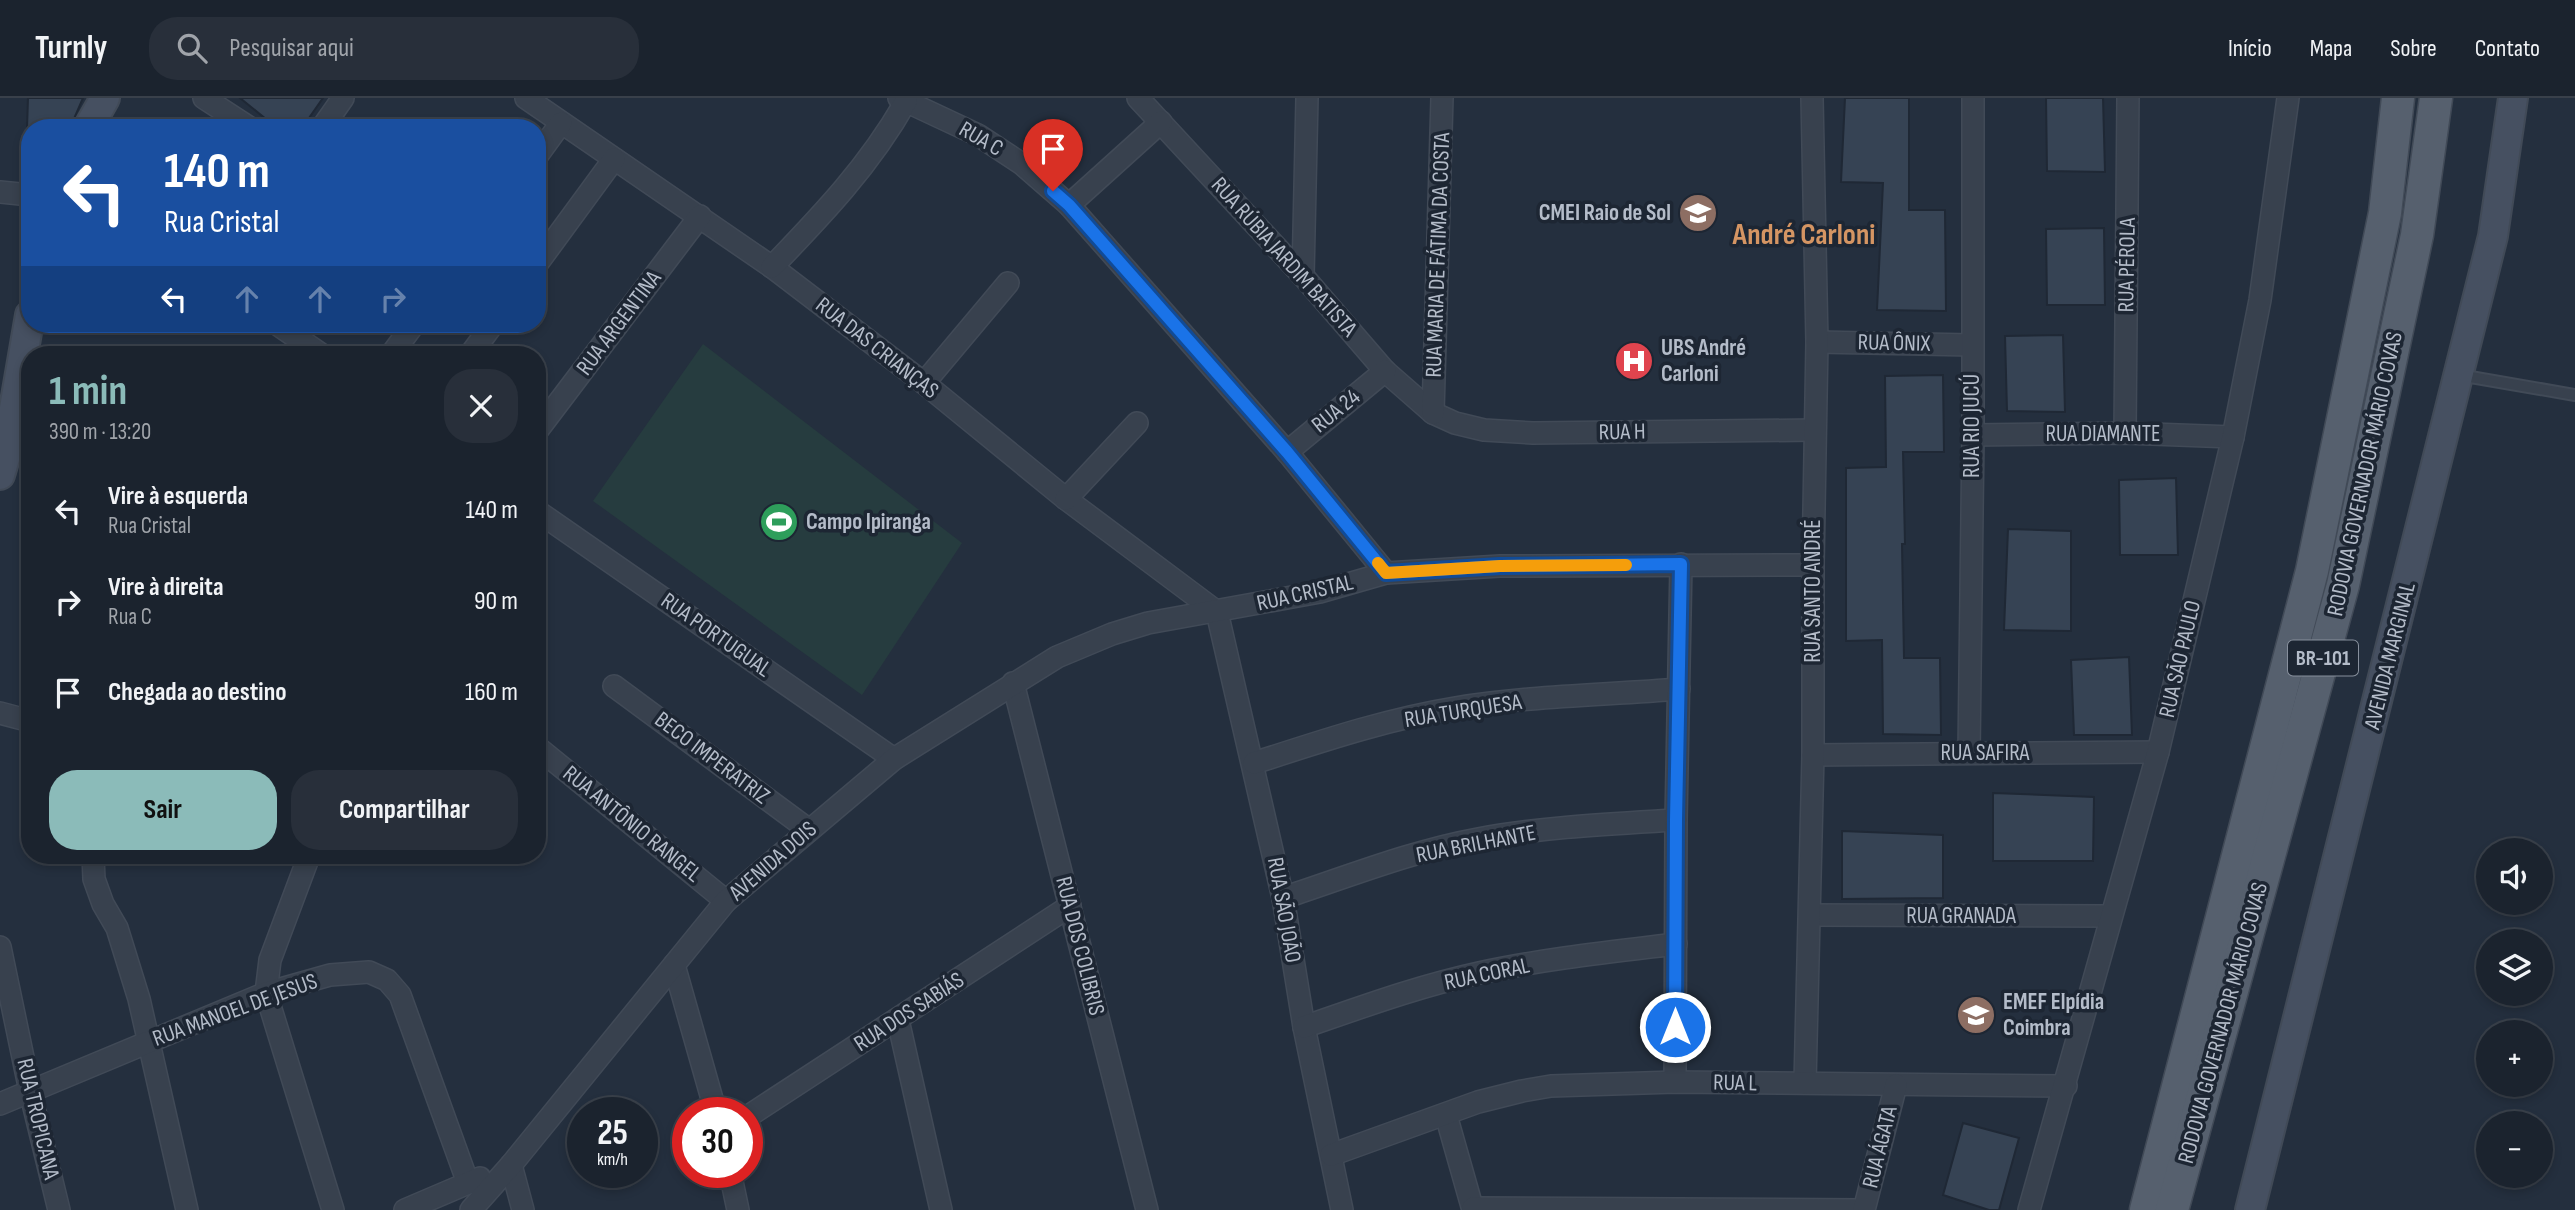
<!DOCTYPE html>
<html lang="pt">
<meta charset="utf-8">
<style>
:root{--surface:#1b232e;--page:#282f3a;--text:#f1f3f6;--muted:#a0a4aa;--line:#39404a;--accent:#8bbbb9}
body{margin:0;font-family:"Sofia Sans Condensed",sans-serif;background:var(--page);color:var(--text);height:100vh;display:flex;flex-direction:column;font-size:26px;white-space:nowrap}
*{box-sizing:border-box;margin:0}
p{font-size:23px;color:var(--muted)}
.icon{flex:none;width:38px;height:38px;fill:none;stroke:currentColor;stroke-width:2;stroke-linecap:round;stroke-linejoin:round}
.map{position:relative;flex:1;overflow:hidden}
.details{position:absolute;left:21px;top:248px;width:525px;height:518px;display:flex;flex-direction:column;background:var(--surface);border-radius:28px;box-shadow:0 4px 10px #0003,0 0 0 2px var(--line)}
.details>*{flex:none}
.banner{position:absolute;left:21px;top:21px;width:525px;height:214px;border-radius:28px;box-shadow:0 4px 10px #0003,0 0 0 2px var(--line);background:#1a4fa0;color:#fff;overflow:hidden}
.buttons{position:absolute;left:2476px;top:740px;display:grid;gap:14px}
.buttons a{display:grid;place-items:center;width:77px;height:77px;border-radius:50%;background:var(--surface);box-shadow:0 4px 10px #0003,0 0 0 2px var(--line);font-size:35px}
.speed{position:absolute;left:567px;top:999px;display:flex;gap:14px;font-size:35px;font-weight:700;text-align:center}
.speed>*{display:grid;place-content:center;width:91px;height:91px;border-radius:50%;background:var(--surface);box-shadow:0 4px 10px #0003,0 0 0 2px var(--line);line-height:1}
.speed small{font-size:18px;font-weight:400}
.speed .limit{border:10px solid #d22;background:#fff;color:#111}
.pin{position:absolute;display:grid;place-items:center;width:60px;height:60px;color:#fff;margin:-72px -30px;border-radius:50% 50% 50% 0;rotate:-45deg;box-shadow:0 0 7px #0007}
.pin .icon{rotate:45deg}
.me{position:absolute;width:77px;margin:-38px;rotate:0deg;stroke-linejoin:round;filter:drop-shadow(0 0 5px #0008)}
.turn{display:flex;align-items:center;gap:24px;height:147px;padding:0 28px;font-size:32px}
.turn .icon{width:91px;height:91px;stroke-width:2.5}
.turn b{display:block;font-size:49px;line-height:60px}
.lanes{display:flex;align-items:center;height:66px;padding:0 28px;background:#0003;justify-content:center;gap:35px;direction:ltr}
.lanes .off{opacity:.35}
.round{display:grid;place-items:center;flex:none;width:74px;height:74px;border-radius:28px;background:var(--page)}
.head{display:flex;align-items:center;justify-content:space-between;height:119px;padding:0 28px}
h1{font-size:42px;font-weight:700;line-height:52px;color:var(--accent)}
.action{display:flex;gap:14px;margin-top:auto;padding:14px 28px}
.action a{flex:1;height:80px;border-radius:28px;background:var(--accent);color:#111;font-size:28px;font-weight:700;line-height:80px;text-align:center}
.action a+a{background:var(--page);color:var(--text)}
ul{padding:0;list-style:none}
li{display:flex;align-items:center;gap:21px;height:91px;padding:0 28px}
li div{flex:1}
li b{display:block;font-size:26px}
li em{font-style:normal}
header{display:flex;align-items:center;gap:42px;box-sizing:border-box;height:98px;padding:0 35px;background:var(--surface);border-bottom:2px solid var(--line)}
header strong{font-size:33px}
nav{display:flex;gap:38px;margin-inline-start:auto;font-size:24px}
.search{width:490px;height:63px;background:var(--page);display:flex;align-items:center;gap:18px;box-sizing:border-box;padding:0 24px;border-radius:28px;color:var(--muted);font-size:26px}
.map>svg:first-child{display:block}
.green{fill:#263c3f}
.building{fill:#364354;stroke:#1f2835;stroke-width:2}
.lines{fill:none;stroke-linecap:round;stroke-linejoin:round}
.lane-casing{stroke:#414a57;stroke-width:14}
.street-casing{stroke:#414a57;stroke-width:24}
.secondary-casing{stroke:#414a57;stroke-width:32}
.primary-casing{stroke:#414a57;stroke-width:35}
.lane{stroke:#38414e;stroke-width:10}
.street{stroke:#38414e;stroke-width:21}
.secondary{stroke:#465061;stroke-width:28}
.primary{stroke:#56606e;stroke-width:32}
.route-casing{stroke:#114b97;stroke-width:18}
.route{stroke:#1a73e8;stroke-width:12}
.slow{stroke:#f59e0b;stroke-width:12}
.labels{text-anchor:middle;dominant-baseline:central;stroke-width:7;stroke-linejoin:round;paint-order:stroke}
.shield{fill:#1d2633;stroke:#878f9c;stroke-width:2}
.shield-label{font-size:21px;font-weight:bold;fill:#b4bcc9}
.street-label{font-size:23px;fill:#b4bcc9;stroke:#1d2633}
.poi-label{font-size:23px;font-weight:bold;fill:#b4bcc9;stroke:#1d2633;text-anchor:start}
.district-label{font-size:30px;font-weight:bold;fill:#d59563;stroke:#1d2633}
</style>
<header>
<strong>Turnly</strong>
<div class="search"><svg class="icon" aria-label="search" viewBox="0 0 24 24"><circle cx="10" cy="10" r="6"/><path d="M15 15l6 6"/></svg>Pesquisar aqui</div>
<nav><a>Início</a><a>Mapa</a><a>Sobre</a><a>Contato</a></nav>
</header>
<div class="map">
<svg width="2575" height="1112" viewBox="0 0 2575 1112">
<rect width="100%" height="100%" fill="#242f3e"/>
<polygon class="green" points="703,246 962,445 862,597 593,403"/>
<g class="building">
<polygon points="28,0 83,0 70,30 27,30"/>
<polygon points="240,0 323,0 302,30 277,30"/>
<polygon points="1845,0 1909,0 1909,112 1945,112 1946,213 1877,212 1883,85 1841,84"/>
<polygon points="2046,0 2103,0 2105,74 2047,73"/>
<polygon points="2104,130 2105,207 2047,207 2046,131"/>
<polygon points="2063,237 2065,314 2007,313 2005,238"/>
<polygon points="1943,277 1944,354 1903,354 1905,446 1902,446 1904,560 1940,560 1941,637 1883,636 1882,542 1846,543 1846,370 1886,369 1885,278"/>
<polygon points="2176,380 2178,457 2120,457 2119,382"/>
<polygon points="2008,431 2071,433 2071,533 2004,532"/>
<polygon points="2129,559 2132,637 2074,637 2071,562"/>
<polygon points="1993,695 2094,699 2093,763 1993,763"/>
<polygon points="1842,733 1943,737 1943,800 1842,801"/>
<polygon points="1963,1025 2019,1040 1999,1112 1989,1112 1943,1097"/>
</g>
<g class="lines">
<defs>
<polyline id="lane" points="2459,277 2575,297"/>
<g id="street">
<polyline points="204,0 250,30"/>
<polyline points="526,0 772,169 924,285 1066,401 1217,514"/>
<polyline points="899,0 978,37 1022,66 1069,107 1287,354 1386,475"/>
<polyline points="1138,0 1303,178 1385,273 1433,315 1455,325 1484,332 1533,335 1815,332"/>
<polyline points="322,30 343,0"/>
<polyline points="537,58 561,25"/>
<polyline points="0,94 30,97"/>
<polyline points="1069,107 1161,24"/>
<polyline points="537,166 614,61"/>
<path d="M772,169C822,117 870,67 906,3"/>
<polyline points="1303,178 1307,0"/>
<polyline points="277,226 322,257"/>
<polyline points="1817,244 1972,247"/>
<polyline points="391,257 414,226"/>
<polyline points="470,257 493,226"/>
<polyline points="924,285 1008,185"/>
<polyline points="1433,315 1442,0"/>
<polyline points="537,333 700,118"/>
<polyline points="2125,335 2128,0"/>
<polyline points="1973,337 2125,335 2233,339"/>
<polyline points="1287,354 1385,273"/>
<polyline points="1066,401 1137,325"/>
<polyline points="537,413 894,661"/>
<polyline points="1217,514 1283,800 1304,929 1342,1112"/>
<polyline points="1013,585 1147,1112"/>
<polyline points="614,588 809,732"/>
<polyline points="0,615 30,623"/>
<polyline points="537,649 726,803"/>
<polyline points="1969,655 1973,337 1973,0"/>
<polyline points="1813,657 2158,654"/>
<path d="M1254,665C1319,644 1387,621 1455,610C1527,598 1606,597 1679,591"/>
<polyline points="93,758 94,781 103,806 117,830 139,901 187,1112"/>
<polyline points="309,758 270,862 266,895 333,1112"/>
<path d="M1283,800C1347,779 1412,753 1478,741C1543,729 1610,726 1676,722"/>
<polyline points="1810,817 2111,818"/>
<polyline points="0,849 30,993 59,1112"/>
<polyline points="674,867 716,1015"/>
<polyline points="898,922 941,1112"/>
<path d="M1304,929C1362,909 1419,888 1479,875C1544,861 1610,854 1676,846"/>
<polyline points="1675,984 1676,722 1681,466"/>
<polyline points="1805,985 1813,657 1813,467 1817,244 1812,0"/>
<polyline points="0,1006 266,895 330,877 369,874 387,882 400,897 468,1085"/>
<polyline points="1446,1017 1473,1112"/>
<polyline points="747,1019 1070,808"/>
<polyline points="1331,1057 1478,1004 1522,993 1551,988 1675,984 2066,988"/>
<polyline points="511,1067 523,1112"/>
<polyline points="730,1074 738,1112"/>
<polyline points="1473,1110 1864,1112"/>
<polyline points="405,1112 480,1080"/>
<polyline points="471,1112 511,1067 726,803 894,661 1057,559 1112,536 1148,525 1320,494 1386,475 1500,468 1813,467"/>
<polyline points="1864,1112 1896,987"/>
<polyline points="2029,1112 2158,654 2233,339 2260,202 2288,0"/>
</g>
<g id="secondary">
<polyline points="88,30 105,0"/>
<polyline points="0,377 6,357 30,217"/>
<polyline points="2250,1112 2493,138 2513,0"/>
</g>
<g id="primary">
<polyline points="2146,1112 2312,473 2385,115 2398,0"/>
<polyline points="2172,1112 2343,487 2417,137 2436,0"/>
</g>
</defs>
<use href="#lane" class="lane-casing"/>
<use href="#street" class="street-casing"/>
<use href="#secondary" class="secondary-casing"/>
<use href="#primary" class="primary-casing"/>
<use href="#lane" class="lane"/>
<use href="#street" class="street"/>
<use href="#secondary" class="secondary"/>
<use href="#primary" class="primary"/>
</g>
<g class="lines">
<defs>
<polyline id="route" points="1053,93 1069,107 1287,354 1386,475 1500,468 1681,466 1676,722 1675,929"/>
</defs>
<use href="#route" class="route-casing"/>
<use href="#route" class="route"/>
<polyline class="slow" points="1378,465 1386,475 1500,468 1626,467"/>
</g>
<defs>
<symbol id="school-disc" viewBox="-11 -11 22 22"><circle r="9.5" fill="#8d6e63" stroke="#1d2633"/><path d="M0-5L7-2L0 1L-7-2ZM-4 1L0 2.5L4 1V4Q0 6-4 4Z" fill="#fff"/></symbol>
<symbol id="hospital-disc" viewBox="-11 -11 22 22"><circle r="9.5" fill="#e0444e" stroke="#1d2633"/><path d="M-5-5h3v3.5h4V-5h3V5h-3V1.5h-4V5h-3Z" fill="#fff"/></symbol>
<symbol id="stadium-disc" viewBox="-11 -11 22 22"><circle r="9.5" fill="#2e9e5b" stroke="#1d2633"/><path d="M0-5a6.5 5 0 1 0 0 10a6.5 5 0 1 0 0-10ZM-3.5-1.8h7v3.6h-7Z" fill="#fff"/></symbol>
</defs>
<g fill-rule="evenodd">
<use href="#school-disc" x="1676" y="93" width="44" height="44"/>
<use href="#hospital-disc" x="1612" y="241" width="44" height="44"/>
<use href="#stadium-disc" x="757" y="402" width="44" height="44"/>
<use href="#school-disc" x="1954" y="895" width="44" height="44"/>
</g>
<g class="labels">
<rect class="shield" x="2288" y="542.5" width="70" height="35" rx="5"/>
<g class="shield-label">
<text x="2323" y="560">BR-101</text>
</g>
<g class="street-label">
<text transform="translate(981 41) rotate(30)">RUA C</text>
<text transform="translate(1438 157) rotate(-88)">RUA MARIA DE FÁTIMA DA COSTA</text>
<text transform="translate(1284 159) rotate(48)">RUA RÚBIA JARDIM BATISTA</text>
<text transform="translate(2127 167) rotate(-89)">RUA PÉROLA</text>
<text transform="translate(619 225) rotate(-53)">RUA ARGENTINA</text>
<text transform="translate(1894 245) rotate(1)">RUA ÔNIX</text>
<text transform="translate(877 250) rotate(38)">RUA DAS CRIANÇAS</text>
<text transform="translate(1336 313) rotate(-39)">RUA 24</text>
<text transform="translate(1972 328) rotate(-90)">RUA RIO JUCÚ</text>
<text transform="translate(1622 334) rotate(-1)">RUA H</text>
<text x="2103" y="336">RUA DIAMANTE</text>
<text transform="translate(2365 376) rotate(-78)">RODOVIA GOVERNADOR MÁRIO COVAS</text>
<text transform="translate(1813 493) rotate(-90)">RUA SANTO ANDRÉ</text>
<text transform="translate(1305 495) rotate(-13)">RUA CRISTAL</text>
<text transform="translate(716 537) rotate(35)">RUA PORTUGUAL</text>
<text transform="translate(2390 558) rotate(-76)">AVENIDA MARGINAL</text>
<text transform="translate(2180 561) rotate(-77)">RUA SÃO PAULO</text>
<text transform="translate(1463 613) rotate(-9)">RUA TURQUESA</text>
<text x="1985" y="655">RUA SAFIRA</text>
<text transform="translate(712 660) rotate(37)">BECO IMPERATRIZ</text>
<text transform="translate(632 726) rotate(39)">RUA ANTÔNIO RANGEL</text>
<text transform="translate(1476 746) rotate(-11)">RUA BRILHANTE</text>
<text transform="translate(773 763) rotate(-41)">AVENIDA DOIS</text>
<text transform="translate(1284 812) rotate(80)">RUA SÃO JOÃO</text>
<text x="1961" y="818">RUA GRANADA</text>
<text transform="translate(1080 848) rotate(76)">RUA DOS COLIBRIS</text>
<text transform="translate(1487 876) rotate(-12)">RUA CORAL</text>
<text transform="translate(235 912) rotate(-20)">RUA MANOEL DE JESUS</text>
<text transform="translate(909 914) rotate(-33)">RUA DOS SABIÁS</text>
<text transform="translate(2223 925) rotate(-75)">RODOVIA GOVERNADOR MÁRIO COVAS</text>
<text transform="translate(1735 985) rotate(1)">RUA L</text>
<text transform="translate(38 1021) rotate(77)">RUA TROPICANA</text>
<text transform="translate(1880 1049) rotate(-76)">RUA ÁGATA</text>
</g>
<g class="poi-label">
<text x="1671" y="115" text-anchor="end">CMEI Raio de Sol</text>
<text x="1661" y="250">UBS André<tspan x="1661" dy="26">Carloni</tspan></text>
<text x="806" y="424">Campo Ipiranga</text>
<text x="2003" y="904">EMEF Elpídia<tspan x="2003" dy="26">Coimbra</tspan></text>
</g>
<g class="district-label">
<text x="1804" y="137">André Carloni</text>
</g>
</g>
</svg>
<div class="buttons">
<a><svg class="icon" aria-label="sound" viewBox="0 0 24 24"><path d="M4 9h4l5-4v14l-5-4H4zM17 9q2 3 0 6"/></svg></a>
<a><svg class="icon" aria-label="layers" viewBox="0 0 24 24"><path d="M12 4l9 5-9 5-9-5zM3 14l9 5 9-5"/></svg></a>
<a>+</a>
<a>−</a>
</div>
<div class="speed"><div>25<small>km/h</small></div><div class="limit">30</div></div>
<div class="pin" style="left:1053px;top:93px;background:#d93025"><svg class="icon" aria-label="arrive" viewBox="0 0 24 24"><path d="M6 21V4h12l-3 4 3 4H6"/></svg></div>
<svg class="me" style="left:1675px;top:929px" viewBox="-20 -20 40 40"><circle r="17" fill="#1a73e8" stroke="#fff" stroke-width="3"/><path d="M0-11L8 9 0 5-8 9z" fill="#fff"/></svg>
<div class="banner">
<div class="turn"><svg class="icon" aria-label="left" viewBox="0 0 24 24"><path d="M17 20v-9H6M10 6l-5 5 5 5"/></svg><div><b>140 m</b>Rua Cristal</div></div>
<div class="lanes"><svg class="icon" aria-label="left" viewBox="0 0 24 24"><path d="M17 20v-9H6M10 6l-5 5 5 5"/></svg><svg class="icon off" aria-label="ahead" viewBox="0 0 24 24"><path d="M12 20V5M6 11l6-6 6 6"/></svg><svg class="icon off" aria-label="ahead" viewBox="0 0 24 24"><path d="M12 20V5M6 11l6-6 6 6"/></svg><svg class="icon off" aria-label="right" viewBox="0 0 24 24"><path d="M7 20v-9h11M14 6l5 5-5 5"/></svg></div>
</div>
<section class="details">
<div class="head"><div><h1>1 min</h1><p>390 m · 13:20</p></div><a class="round"><svg class="icon" aria-label="close" viewBox="0 0 24 24"><path d="M6 6l12 12M18 6L6 18"/></svg></a></div>
<ul>
<li><svg class="icon" aria-label="left" viewBox="0 0 24 24"><path d="M17 20v-9H6M10 6l-5 5 5 5"/></svg><div><b>Vire à esquerda</b><p>Rua Cristal</p></div><em>140 m</em></li>
<li><svg class="icon" aria-label="right" viewBox="0 0 24 24"><path d="M7 20v-9h11M14 6l5 5-5 5"/></svg><div><b>Vire à direita</b><p>Rua C</p></div><em>90 m</em></li>
<li><svg class="icon" aria-label="arrive" viewBox="0 0 24 24"><path d="M6 21V4h12l-3 4 3 4H6"/></svg><div><b>Chegada ao destino</b></div><em>160 m</em></li>
</ul>
<div class="action"><a>Sair</a><a>Compartilhar</a></div>
</section>
</div>
